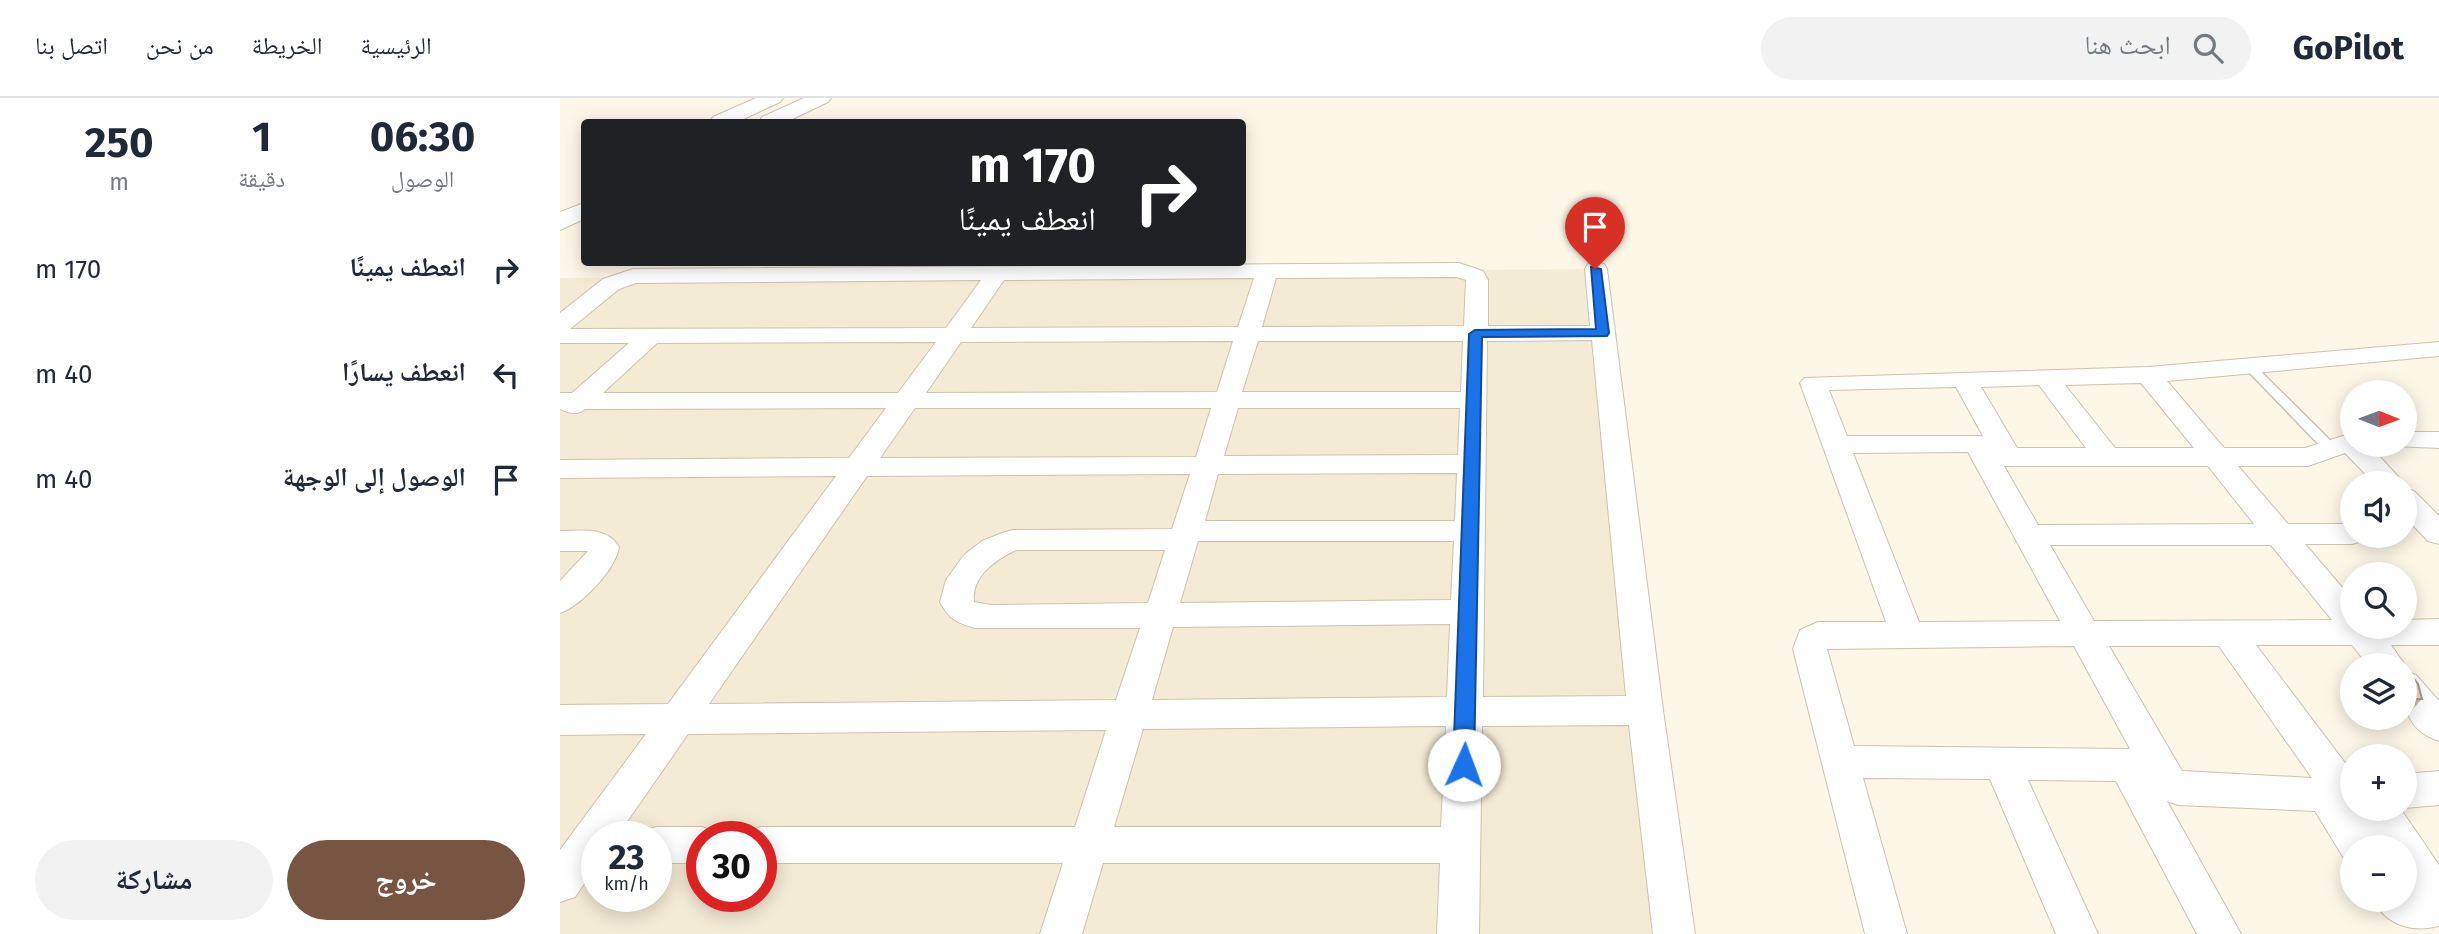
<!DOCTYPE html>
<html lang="ar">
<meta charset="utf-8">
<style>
:root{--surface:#fff;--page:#f2f2f3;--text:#1f2937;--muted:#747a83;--line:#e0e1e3;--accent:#775542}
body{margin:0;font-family:"Fira Sans","Noto Naskh Arabic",sans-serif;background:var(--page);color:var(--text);direction:rtl;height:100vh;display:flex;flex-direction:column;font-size:26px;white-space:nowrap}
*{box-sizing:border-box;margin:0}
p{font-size:23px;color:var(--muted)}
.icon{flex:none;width:38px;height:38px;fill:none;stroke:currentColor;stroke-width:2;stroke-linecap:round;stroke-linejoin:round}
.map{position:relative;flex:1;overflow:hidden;direction:ltr}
.sheet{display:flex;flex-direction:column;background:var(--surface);width:560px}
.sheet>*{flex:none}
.hud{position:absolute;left:21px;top:21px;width:665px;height:147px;border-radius:7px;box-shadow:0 4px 18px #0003;direction:rtl;background:#202124;color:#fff;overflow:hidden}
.needle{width:46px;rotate:91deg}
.fabs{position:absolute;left:1780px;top:282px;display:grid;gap:14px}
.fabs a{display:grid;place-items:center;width:77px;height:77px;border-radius:50%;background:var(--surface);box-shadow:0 4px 18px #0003;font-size:35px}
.speed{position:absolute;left:21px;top:723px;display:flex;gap:14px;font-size:35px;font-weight:700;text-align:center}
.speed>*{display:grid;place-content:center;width:91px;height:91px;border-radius:50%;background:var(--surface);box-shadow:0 4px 18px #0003;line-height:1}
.speed small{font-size:18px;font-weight:400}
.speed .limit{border:10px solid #d22;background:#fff;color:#111}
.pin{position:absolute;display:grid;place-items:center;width:60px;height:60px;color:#fff;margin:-72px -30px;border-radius:50% 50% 50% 0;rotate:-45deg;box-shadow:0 0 7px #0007}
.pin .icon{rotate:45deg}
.me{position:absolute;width:77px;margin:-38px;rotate:2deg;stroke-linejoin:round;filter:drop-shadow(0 0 5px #0008)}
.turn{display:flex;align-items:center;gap:24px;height:147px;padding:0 35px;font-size:32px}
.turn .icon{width:91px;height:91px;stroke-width:2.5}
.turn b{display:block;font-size:49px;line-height:60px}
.eta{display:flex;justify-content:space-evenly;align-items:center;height:119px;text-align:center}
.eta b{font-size:42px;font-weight:700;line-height:49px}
.cta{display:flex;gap:14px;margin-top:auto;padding:14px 35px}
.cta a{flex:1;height:80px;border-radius:42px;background:var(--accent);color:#fff;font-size:28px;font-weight:700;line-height:80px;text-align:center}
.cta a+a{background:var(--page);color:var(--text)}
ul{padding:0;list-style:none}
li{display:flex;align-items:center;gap:21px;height:105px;padding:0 35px}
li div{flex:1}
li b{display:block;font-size:26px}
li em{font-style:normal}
header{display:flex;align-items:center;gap:42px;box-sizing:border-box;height:98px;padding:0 35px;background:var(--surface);border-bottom:2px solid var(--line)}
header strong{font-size:33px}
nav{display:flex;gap:38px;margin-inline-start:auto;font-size:24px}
.search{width:490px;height:63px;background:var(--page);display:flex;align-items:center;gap:18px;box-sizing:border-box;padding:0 24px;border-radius:38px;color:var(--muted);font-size:26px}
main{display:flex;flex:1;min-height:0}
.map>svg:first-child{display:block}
.residential{fill:#f4ebd5;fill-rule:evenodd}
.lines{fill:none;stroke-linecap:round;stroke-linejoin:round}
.service-casing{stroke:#cec1ad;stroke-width:3}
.minor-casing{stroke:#cec1ad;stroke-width:2}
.tertiary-casing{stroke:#cec1ad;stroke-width:2}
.service{fill:#fff;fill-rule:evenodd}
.minor{fill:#fff;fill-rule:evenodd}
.tertiary{fill:#fff;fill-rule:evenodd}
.wall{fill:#cfbda4}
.building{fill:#f1dcbf;stroke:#a99a86;stroke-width:2}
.route{fill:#1a73e8;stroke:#114b97;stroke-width:2}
</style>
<header>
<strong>GoPilot</strong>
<div class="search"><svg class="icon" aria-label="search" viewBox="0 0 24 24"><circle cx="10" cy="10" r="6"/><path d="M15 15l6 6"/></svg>ابحث هنا</div>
<nav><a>الرئيسية</a><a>الخريطة</a><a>من نحن</a><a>اتصل بنا</a></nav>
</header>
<main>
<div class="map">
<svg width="1879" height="836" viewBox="0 0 1879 836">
<rect width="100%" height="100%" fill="#fcf7e7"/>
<path class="residential" d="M1036,171L1111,836H0V180ZM37,738H96V798H37ZM142,738H201V798H142Z"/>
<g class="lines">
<defs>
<polygon id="service" points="1689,264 1693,266 1776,348 1778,351 1776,354 1766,354 1685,270 1683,268"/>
<g id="minor">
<path d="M1036,164L1044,166L1047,171L1103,612L1135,836H1093L1069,627L922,628L919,836H877L880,765H543L522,836H480L503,765H201V738H185L187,734L201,729H515L546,632L128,636L57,738H37V767L15,799L0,804V752L86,636L0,637V607L108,606L276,378L0,380V362L289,360L326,310L25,311C17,318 8,315 0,311V295H12L69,245H0V215L43,181L73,171L899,165L923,173L928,182V228H1030L1025,171L1028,166ZM896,179L906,182L904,228L702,229L716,180ZM694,180L678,229L411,230L444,182ZM421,182L386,230L10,231L59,191L76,185ZM1032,242L1066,598L923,599L927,243ZM673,243L657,294L366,295L401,244ZM698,243H903L901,294H682ZM376,244L338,295H43L97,245ZM355,310H651L636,359L320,360ZM678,310H900L898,357L664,358ZM897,375L895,423H645L658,376ZM630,376L612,431L453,432L442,435L422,443L404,457L386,482L380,504C389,521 397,525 415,530H580L556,602L149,606L307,378ZM638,443H894L891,502L620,505ZM456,452H605L588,505L431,507L414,504C411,479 435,462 456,452ZM890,526L887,599L592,602L613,529ZM886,628L881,729H554L583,631Z"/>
<path d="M1879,244V258L1607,283L1664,350H1745L1792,335V346H1808L1844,385H1814L1785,355L1748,368H1678L1728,426H1792V438H1806L1803,443L1792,446H1745L1792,501V528H1844V522L1879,521V547H1831L1845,567L1844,568L1808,567L1792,547H1696L1792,674V710H1796L1801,718L1798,710H1840L1879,767V828C1853,835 1825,827 1814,802H1844V749H1821L1815,739L1819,749H1792V765L1785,762L1755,713L1618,707L1607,703L1681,836H1637L1556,683L1468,682L1538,836H1496L1430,681L1303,680L1347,836H1305L1233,551L1240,532L1258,524H1326L1240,285L1244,280L1588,269ZM1581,285L1634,350H1555L1505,287ZM1479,287L1526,350H1457L1421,289ZM1396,289L1423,338H1287L1269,292ZM1408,354L1500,523L1359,524L1293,355ZM1444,368H1648L1694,426L1478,427ZM1490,447H1711L1772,522L1534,523ZM1514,548L1570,651L1294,648L1267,551ZM1549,548H1659L1752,680L1622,673Z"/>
<polygon points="1844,334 1879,334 1879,350 1834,348 1844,346"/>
<polygon points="1844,391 1854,393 1879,418 1879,446 1868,443 1844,418"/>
<path d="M0,433C21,433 47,428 59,449C56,471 21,508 0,515V483L28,453H0Z"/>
<path d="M1844,573L1856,577L1879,603V643C1843,631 1844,605 1844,573Z"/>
<polygon points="1879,673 1879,707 1844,710 1844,676"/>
<polygon points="96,729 142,729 156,734 158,738 142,738 142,765 96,765 96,738 80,738 82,734"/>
</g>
<g id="tertiary">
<polygon points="196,0 223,0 220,4 177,24 150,24 153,19"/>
<polygon points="244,0 271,0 268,4 226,24 199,24 202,19"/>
<polygon points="24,105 24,121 0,132 0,114"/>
</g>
</defs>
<use href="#service" class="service-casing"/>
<use href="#minor" class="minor-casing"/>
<use href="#tertiary" class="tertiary-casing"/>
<use href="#service" class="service"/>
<use href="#minor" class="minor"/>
<use href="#tertiary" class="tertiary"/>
</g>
<polygon class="wall" points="1844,576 1862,601 1846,618 1844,618"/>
<polygon class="building" points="1844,576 1850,576 1858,586 1862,601 1844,601"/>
<polygon class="route" points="1031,169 1041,171 1049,235 1047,238 922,239 914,667 911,673 904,676 896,673 893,667 909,236 915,232 1036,231"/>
</svg>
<div class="fabs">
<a><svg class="needle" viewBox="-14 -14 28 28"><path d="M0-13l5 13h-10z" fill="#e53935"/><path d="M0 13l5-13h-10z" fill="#747a83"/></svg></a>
<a><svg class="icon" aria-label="sound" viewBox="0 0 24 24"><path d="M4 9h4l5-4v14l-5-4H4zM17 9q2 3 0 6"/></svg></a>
<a><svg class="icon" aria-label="search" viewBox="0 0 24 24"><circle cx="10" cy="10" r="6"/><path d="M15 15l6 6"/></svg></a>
<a><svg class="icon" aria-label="layers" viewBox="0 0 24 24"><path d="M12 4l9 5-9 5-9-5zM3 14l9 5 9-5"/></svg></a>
<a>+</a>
<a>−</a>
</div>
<div class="speed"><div>23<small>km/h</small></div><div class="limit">30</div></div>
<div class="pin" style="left:1035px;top:171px;background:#d93025"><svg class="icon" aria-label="arrive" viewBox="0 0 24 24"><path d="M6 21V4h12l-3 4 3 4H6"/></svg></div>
<svg class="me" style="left:904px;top:667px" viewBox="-20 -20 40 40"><circle r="19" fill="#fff"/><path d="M0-13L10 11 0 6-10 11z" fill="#1a73e8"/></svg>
<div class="hud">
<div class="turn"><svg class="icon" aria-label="right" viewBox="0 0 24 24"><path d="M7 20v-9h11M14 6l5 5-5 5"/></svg><div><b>170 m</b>انعطف يمينًا</div></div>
</div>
</div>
<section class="sheet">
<div class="eta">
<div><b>06:30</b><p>الوصول</p></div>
<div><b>1</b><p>دقيقة</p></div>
<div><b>250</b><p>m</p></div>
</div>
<ul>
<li><svg class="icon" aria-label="right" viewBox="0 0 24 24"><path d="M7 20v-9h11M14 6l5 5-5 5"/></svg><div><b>انعطف يمينًا</b></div><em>170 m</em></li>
<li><svg class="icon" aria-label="left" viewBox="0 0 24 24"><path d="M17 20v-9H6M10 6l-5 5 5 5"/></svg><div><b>انعطف يسارًا</b></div><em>40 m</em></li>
<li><svg class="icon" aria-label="arrive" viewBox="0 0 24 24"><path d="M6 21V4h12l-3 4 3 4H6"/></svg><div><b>الوصول إلى الوجهة</b></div><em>40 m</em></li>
</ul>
<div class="cta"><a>خروج</a><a>مشاركة</a></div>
</section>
</main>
